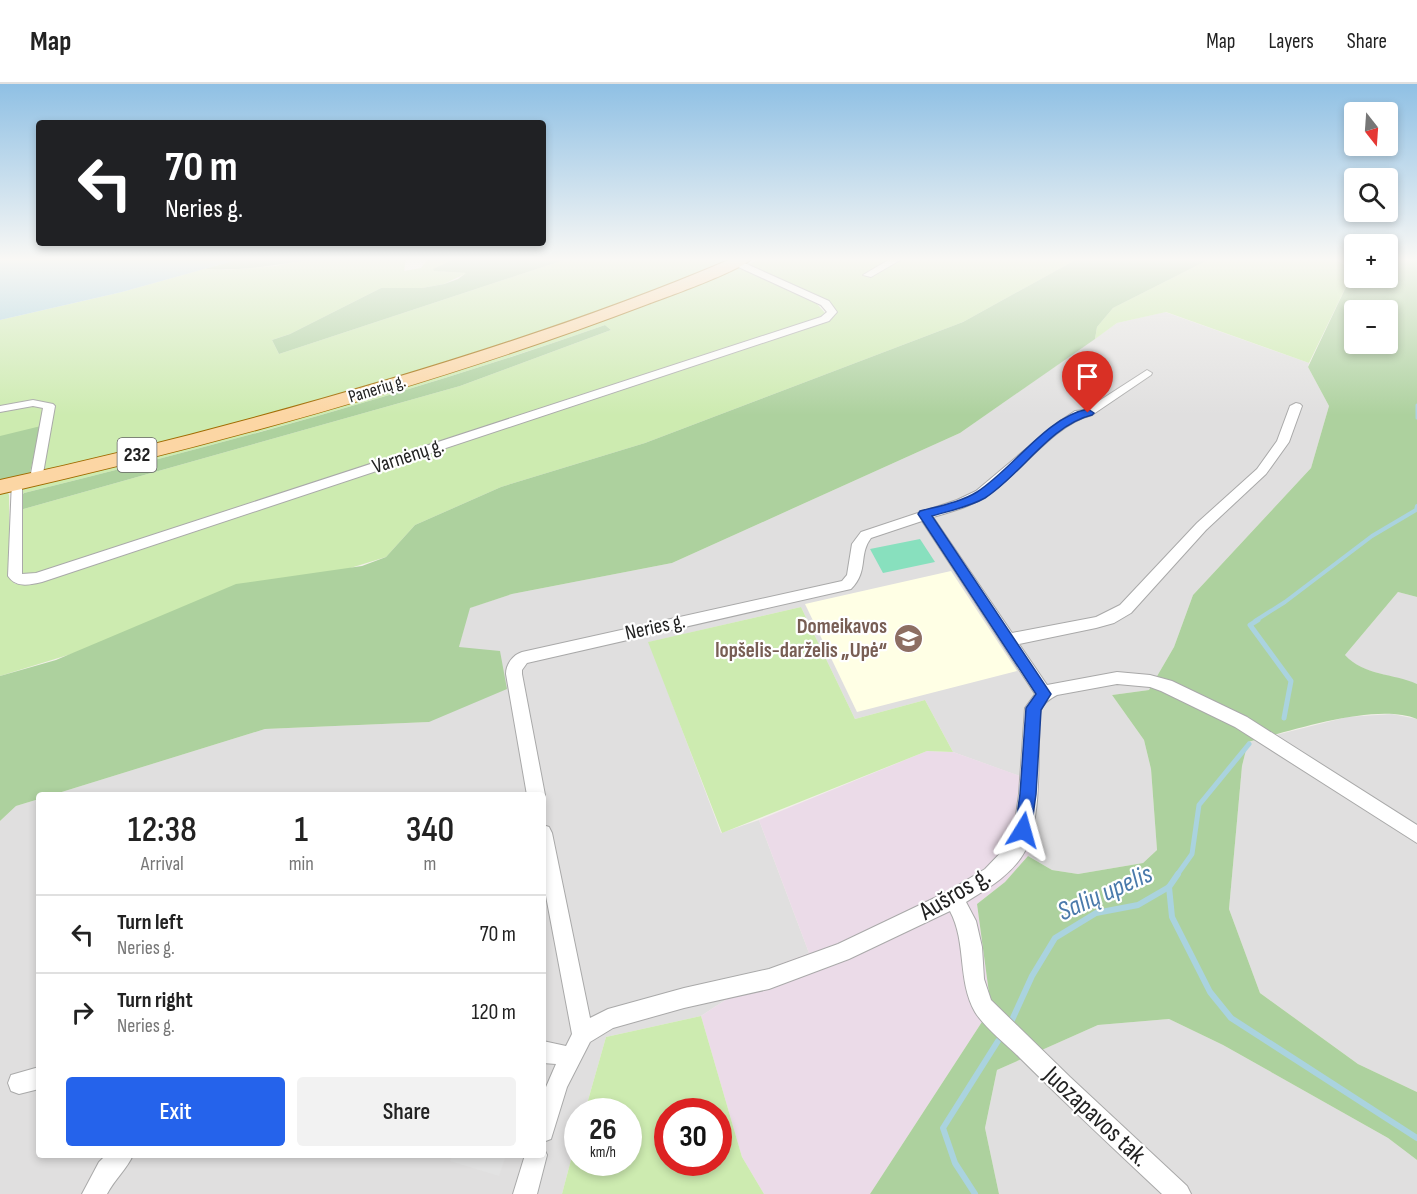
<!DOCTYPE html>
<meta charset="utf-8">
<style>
:root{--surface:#fff;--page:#f2f2f2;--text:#222;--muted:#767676;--line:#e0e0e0;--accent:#2563eb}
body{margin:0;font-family:"Sofia Sans Condensed",sans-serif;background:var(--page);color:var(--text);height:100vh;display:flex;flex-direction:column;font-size:22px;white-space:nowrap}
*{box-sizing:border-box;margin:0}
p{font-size:20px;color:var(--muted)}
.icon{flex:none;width:33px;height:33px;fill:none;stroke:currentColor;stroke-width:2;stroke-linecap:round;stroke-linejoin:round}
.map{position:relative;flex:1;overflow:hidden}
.side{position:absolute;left:36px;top:708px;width:510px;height:366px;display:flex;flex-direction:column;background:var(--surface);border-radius:6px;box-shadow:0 3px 9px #0003}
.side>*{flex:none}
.top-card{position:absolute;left:36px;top:36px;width:510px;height:126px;border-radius:6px;box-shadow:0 3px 9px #0003;background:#202124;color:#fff;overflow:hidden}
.needle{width:39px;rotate:163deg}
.fabs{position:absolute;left:1344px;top:18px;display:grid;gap:12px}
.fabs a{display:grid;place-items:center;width:54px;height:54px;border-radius:6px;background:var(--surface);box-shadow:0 3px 9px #0003;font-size:30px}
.speed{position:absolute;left:564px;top:1014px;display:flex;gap:12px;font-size:30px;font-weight:700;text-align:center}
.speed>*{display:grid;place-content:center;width:78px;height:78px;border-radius:50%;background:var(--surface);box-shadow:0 3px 9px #0003;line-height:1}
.speed small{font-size:15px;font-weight:400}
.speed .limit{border:9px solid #d22;background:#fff;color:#111}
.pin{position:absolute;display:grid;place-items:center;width:51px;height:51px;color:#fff;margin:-62px -26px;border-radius:50% 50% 50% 0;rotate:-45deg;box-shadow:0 0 6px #0007}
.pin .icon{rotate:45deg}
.me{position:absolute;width:66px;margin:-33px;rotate:8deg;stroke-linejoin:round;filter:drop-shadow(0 0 4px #0008)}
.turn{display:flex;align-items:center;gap:21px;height:126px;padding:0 30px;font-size:27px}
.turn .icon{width:78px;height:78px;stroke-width:2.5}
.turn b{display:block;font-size:42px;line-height:51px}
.eta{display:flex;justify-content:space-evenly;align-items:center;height:102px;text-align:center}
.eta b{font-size:36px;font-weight:600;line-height:42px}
.primary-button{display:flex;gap:12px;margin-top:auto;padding:12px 30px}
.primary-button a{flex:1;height:69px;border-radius:6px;background:var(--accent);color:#fff;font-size:24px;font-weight:600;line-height:69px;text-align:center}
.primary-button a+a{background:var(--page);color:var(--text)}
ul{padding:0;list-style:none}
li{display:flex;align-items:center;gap:18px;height:78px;padding:0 30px;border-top:2px solid var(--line)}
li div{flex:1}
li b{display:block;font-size:22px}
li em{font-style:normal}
header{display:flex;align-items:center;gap:36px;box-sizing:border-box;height:84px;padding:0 30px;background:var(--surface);border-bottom:2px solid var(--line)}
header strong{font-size:28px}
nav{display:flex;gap:33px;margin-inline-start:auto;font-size:21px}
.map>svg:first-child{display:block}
.residential{fill:#e0dfdf}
.industrial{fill:#ebdbe8}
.education{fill:#ffffe5}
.grass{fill:#cdebb0;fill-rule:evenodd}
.forest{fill:#add19e;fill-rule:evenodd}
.pitch{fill:#88e0be}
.parking{fill:#e2e2e2}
.water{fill:#aad3df}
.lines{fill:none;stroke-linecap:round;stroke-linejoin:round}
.stream-far3{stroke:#aad3df;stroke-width:3}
.stream-far2{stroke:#aad3df;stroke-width:4}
.stream-far1{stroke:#aad3df;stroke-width:5}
.stream{stroke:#aad3df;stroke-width:6}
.street-casing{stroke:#a9a9a9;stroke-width:2}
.primary-casing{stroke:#a06b00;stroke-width:2}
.street{fill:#fff;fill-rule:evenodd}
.primary{fill:#fcd6a4;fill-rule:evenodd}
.route{fill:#2563eb;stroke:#184099;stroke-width:1.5}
.labels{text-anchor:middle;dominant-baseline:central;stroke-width:4.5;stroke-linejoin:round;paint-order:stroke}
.far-street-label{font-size:18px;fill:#222;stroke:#fff}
.shield{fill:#fff;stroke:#646464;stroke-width:1.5}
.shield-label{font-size:20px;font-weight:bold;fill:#222}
.street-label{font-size:21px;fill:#222;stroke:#fff}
.education-label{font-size:21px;font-weight:bold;fill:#785e54;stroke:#fff;text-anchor:end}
.near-street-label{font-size:26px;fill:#222;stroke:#fff}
.near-water-label{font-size:27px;font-style:italic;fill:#4a7aab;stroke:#fff}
</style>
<header>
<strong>Map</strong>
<nav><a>Map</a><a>Layers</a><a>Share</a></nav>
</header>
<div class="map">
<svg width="1417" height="1110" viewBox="0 0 1417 1110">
<rect width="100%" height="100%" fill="#f2efe9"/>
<g class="residential">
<polygon points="1165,228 1309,279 1308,283 1329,322 1311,384 1193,511 1174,563 1149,606 1112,611 1144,656 1151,685 1157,766 1143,779 1078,790 1052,786 1028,772 1039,699 953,668 925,616 855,635 801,523 649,558 721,749 759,736 809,869 780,880 701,932 606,953 585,1027 578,1028 577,1053 562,1110 0,1110 0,737 16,722 39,715 39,1071 543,1071 543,711 52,711 265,645 429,638 459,563 469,524 512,510 672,479 960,349 1117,239"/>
<polygon points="1398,508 1417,513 1417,600 1367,586 1352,579 1345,571"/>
<polygon points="1392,630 1417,635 1417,1008 1358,980 1260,909 1229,825 1242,682 1248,658 1347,633"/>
<polygon points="1169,935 1223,961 1388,1054 1417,1076 1417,1110 999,1110 985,1044 997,986 1098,941"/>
</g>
<polygon class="industrial" points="927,667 953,668 1040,699 1028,772 1005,798 977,820 991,924 870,1110 764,1110 742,1073 701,932 780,880 809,869 759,736"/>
<polygon class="education" points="951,487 1017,587 857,628 805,520"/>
<g class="grass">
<polygon points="311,175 406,175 404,187 421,184 428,175 454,175 434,185 434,187 467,189 444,200 422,204 381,204 290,250 272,256 279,270 567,175 733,175 611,224 430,284 150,364 0,399 0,236 122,208 204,185 226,186 274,182"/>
<polygon points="760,175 1077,175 963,238 645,359 501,403 415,441 386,473 0,592 0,408 7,406 9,411 10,494 15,500 21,500 829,237 834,225 749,180"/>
<polygon points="1210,175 1334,175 1354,186 1309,279 1166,228 1117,239 1095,255 1097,243 1113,224"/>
<path d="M741,184L817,220L825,229L822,233L39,491L20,489V426L460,302L611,246L605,241C414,308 220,361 24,409L21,412L19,410L25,401L303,330L729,185Z"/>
<polygon points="801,523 855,635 925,616 953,668 927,667 722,749 648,558"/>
<path d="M701,932L742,1073L764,1110H562L577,1053L578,1078H628V1028L585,1027L606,953ZM668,1028H718V1078H668Z"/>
</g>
<g class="forest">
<path d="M240,175H311C275,182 240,187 204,185Z"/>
<polygon points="454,175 567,175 279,270 272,256 290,250 381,204 422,204 444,200 458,195 466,189 434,187 433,185"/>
<polygon points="1077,175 1210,175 1113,224 1097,243 1095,255 960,349 672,479 512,510 470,524 459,563 500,567 507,605 429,638 265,645 52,711 39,711 39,715 16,722 0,737 0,592 56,576 236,500 362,482 386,473 415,441 501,403 645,359 963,238"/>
<path d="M1388,175H1417V513L1398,508L1345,571C1364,592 1393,589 1417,600V635C1376,618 1291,647 1248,658L1242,682L1229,825L1260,909L1358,980L1417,1008V1076L1388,1054L1223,961L1169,935L1098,941L997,986L985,1044L999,1110H870L991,924L977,820L1005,798L1028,772L1052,786L1078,790L1143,779L1157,766L1151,685L1144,656L1112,611L1149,606L1174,563L1193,511L1311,384L1329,322L1308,283L1354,186V194H1388ZM1354,226H1388V260H1354Z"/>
<path d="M605,241L611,246L460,302L20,426L21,412L24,409C220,361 415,308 605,241Z"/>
<polygon points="41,342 29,392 0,399 0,352"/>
</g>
<polygon class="pitch" points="920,455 935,478 883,489 870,465"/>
<polygon class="parking" points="453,1071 506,1071 499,1092 450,1077"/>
<polygon class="water" points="0,175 240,175 122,208 0,236"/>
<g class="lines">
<polyline class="stream-far3" points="1417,321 1417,334"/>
<polyline class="stream-far2" points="1255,537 1285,518 1372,452 1416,426 1417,422"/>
<g class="stream-far1">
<polyline points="1258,536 1250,541 1291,597 1284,634"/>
<polyline points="1177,791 1192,770 1199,721 1249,660"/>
</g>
<g class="stream">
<polyline points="1169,803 1172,833 1210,908 1231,934 1417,1054"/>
<polyline points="1012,936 1032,892 1055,854 1096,829 1138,821 1169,803 1178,790"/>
<polyline points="975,1110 955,1079 943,1044 998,957"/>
</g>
<defs>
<g id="street">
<polygon points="890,175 902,175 871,193 863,191"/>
<path d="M734,177H740L829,217L837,228L829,237L42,498C29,501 16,504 8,492L12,397L16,396L22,400V490L36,489L821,233L827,228L821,221L734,181Z"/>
<path d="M1147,286L1152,289L1151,291L1092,331C1052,341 1020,391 985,413C970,423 950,428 933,433L1012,549L1096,533L1120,521L1197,439L1257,385L1277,357L1290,322L1296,319L1300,320L1302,322L1289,358L1266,390L1206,446L1131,529L1114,539L1096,544L1019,560L1047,601L1117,588L1150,591L1172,597L1247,633L1417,741V759L1235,643L1161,607L1150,603L1117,600L1057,611C1051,614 1043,619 1041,626C1038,635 1040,649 1039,658C1038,693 1040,736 1025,767C1013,790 987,805 966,818L976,837L982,863L984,895L991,916L1070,993L1187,1102L1191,1110H1162C1114,1065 1066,1020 1020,974C1007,961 984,943 975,928C957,896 967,859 950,827L849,875L769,905L684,924L613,944L590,958L567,1003L551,1055L543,1058V1010L556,980L543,979V957L566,962L572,950L543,796V741L549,743L552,749L590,934L608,925L684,904L769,885L838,860L947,808L985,785L1010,759L1014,746L1019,710L1025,624L1035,610L922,437L871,454C858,471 869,487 851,505L527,579L522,586V590L545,711L543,715V711H527L506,590C506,580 513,571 522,568L842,497L847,491L852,460L861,448L957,416L976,407L1057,339L1075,327L1085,326Z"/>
<polygon points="33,316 53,320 55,322 42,395 36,399 30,395 43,324 33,322 0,328 0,322"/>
<polygon points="39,983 39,1005 19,1010 11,1007 8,999 11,991"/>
<polygon points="543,1063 547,1071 537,1110 513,1110 525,1071 543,1071"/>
<path d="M106,1071H133C127,1085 114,1096 107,1110H82L99,1078Z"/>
</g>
<path id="primary" d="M731,175H751C740,187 667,213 648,220C438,300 219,360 0,410V396C130,368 259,334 387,296C504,261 619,223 731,175Z"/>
</defs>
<use href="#street" class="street-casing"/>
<use href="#primary" class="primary-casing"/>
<use href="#street" class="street"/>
<use href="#primary" class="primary"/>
</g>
<linearGradient id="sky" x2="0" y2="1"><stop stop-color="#8fc0e4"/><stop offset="0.53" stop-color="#f9f8f5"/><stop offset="1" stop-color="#f9f8f5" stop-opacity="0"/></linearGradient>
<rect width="1417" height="331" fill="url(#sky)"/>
<path class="route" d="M1088,325L1094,329L1092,331C1050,341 1021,391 985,414C969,423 949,427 932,432L1051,610L1041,626L1036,710L1031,746L1028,751L1023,753L1017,751L1015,746L1020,710L1026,624L1036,610L918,430L920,427C939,422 961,418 977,408C1013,385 1046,333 1088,325Z"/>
<defs>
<symbol id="school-disc" viewBox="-11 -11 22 22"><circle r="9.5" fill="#8d6e63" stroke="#fff"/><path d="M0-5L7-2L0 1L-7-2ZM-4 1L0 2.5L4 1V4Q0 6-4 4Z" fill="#fff"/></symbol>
</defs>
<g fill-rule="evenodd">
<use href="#school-disc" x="892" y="538" width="33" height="33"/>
</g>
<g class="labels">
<g class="far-street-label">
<text transform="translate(377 305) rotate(-17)">Panerių g.</text>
</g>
<rect class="shield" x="117.5" y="354" width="39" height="34" rx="4.5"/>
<g class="shield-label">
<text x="137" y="371">232</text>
</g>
<g class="street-label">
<text transform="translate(408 372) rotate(-18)">Varnėnų g.</text>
<text transform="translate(655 543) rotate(-12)">Neries g.</text>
</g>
<g class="education-label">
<text x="887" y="542">Domeikavos<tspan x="887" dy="24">lopšelis-darželis „Upė“</tspan></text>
</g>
<g class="near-street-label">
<text transform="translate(955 810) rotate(-31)">Aušros g.</text>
<text transform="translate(1096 1033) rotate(43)">Juozapavos tak.</text>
</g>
<g class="near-water-label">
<text transform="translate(1105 809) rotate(-24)">Salių upelis</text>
</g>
</g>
</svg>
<div class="fabs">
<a><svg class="needle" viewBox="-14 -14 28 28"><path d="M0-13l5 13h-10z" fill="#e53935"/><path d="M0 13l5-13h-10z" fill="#767676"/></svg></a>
<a><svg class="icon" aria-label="search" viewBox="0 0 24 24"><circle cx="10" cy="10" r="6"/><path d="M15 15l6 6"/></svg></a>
<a>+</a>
<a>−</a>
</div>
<div class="speed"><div>26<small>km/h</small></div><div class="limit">30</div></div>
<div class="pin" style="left:1088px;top:329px;background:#d93025"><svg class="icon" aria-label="arrive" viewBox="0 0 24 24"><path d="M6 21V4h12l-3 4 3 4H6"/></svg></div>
<svg class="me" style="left:1023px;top:746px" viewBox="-20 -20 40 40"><path d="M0-17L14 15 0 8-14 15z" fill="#2563eb" stroke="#fff" stroke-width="4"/></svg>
<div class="top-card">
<div class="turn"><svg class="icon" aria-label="left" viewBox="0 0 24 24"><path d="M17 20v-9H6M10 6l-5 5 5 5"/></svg><div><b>70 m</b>Neries g.</div></div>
</div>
<section class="side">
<div class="eta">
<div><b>12:38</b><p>Arrival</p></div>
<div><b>1</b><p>min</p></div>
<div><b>340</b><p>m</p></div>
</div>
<ul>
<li><svg class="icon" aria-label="left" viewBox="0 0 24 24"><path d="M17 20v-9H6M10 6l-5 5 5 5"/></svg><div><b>Turn left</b><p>Neries g.</p></div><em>70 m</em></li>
<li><svg class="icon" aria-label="right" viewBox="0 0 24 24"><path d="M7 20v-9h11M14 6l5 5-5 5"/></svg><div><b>Turn right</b><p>Neries g.</p></div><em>120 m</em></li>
</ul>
<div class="primary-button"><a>Exit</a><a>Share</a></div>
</section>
</div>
